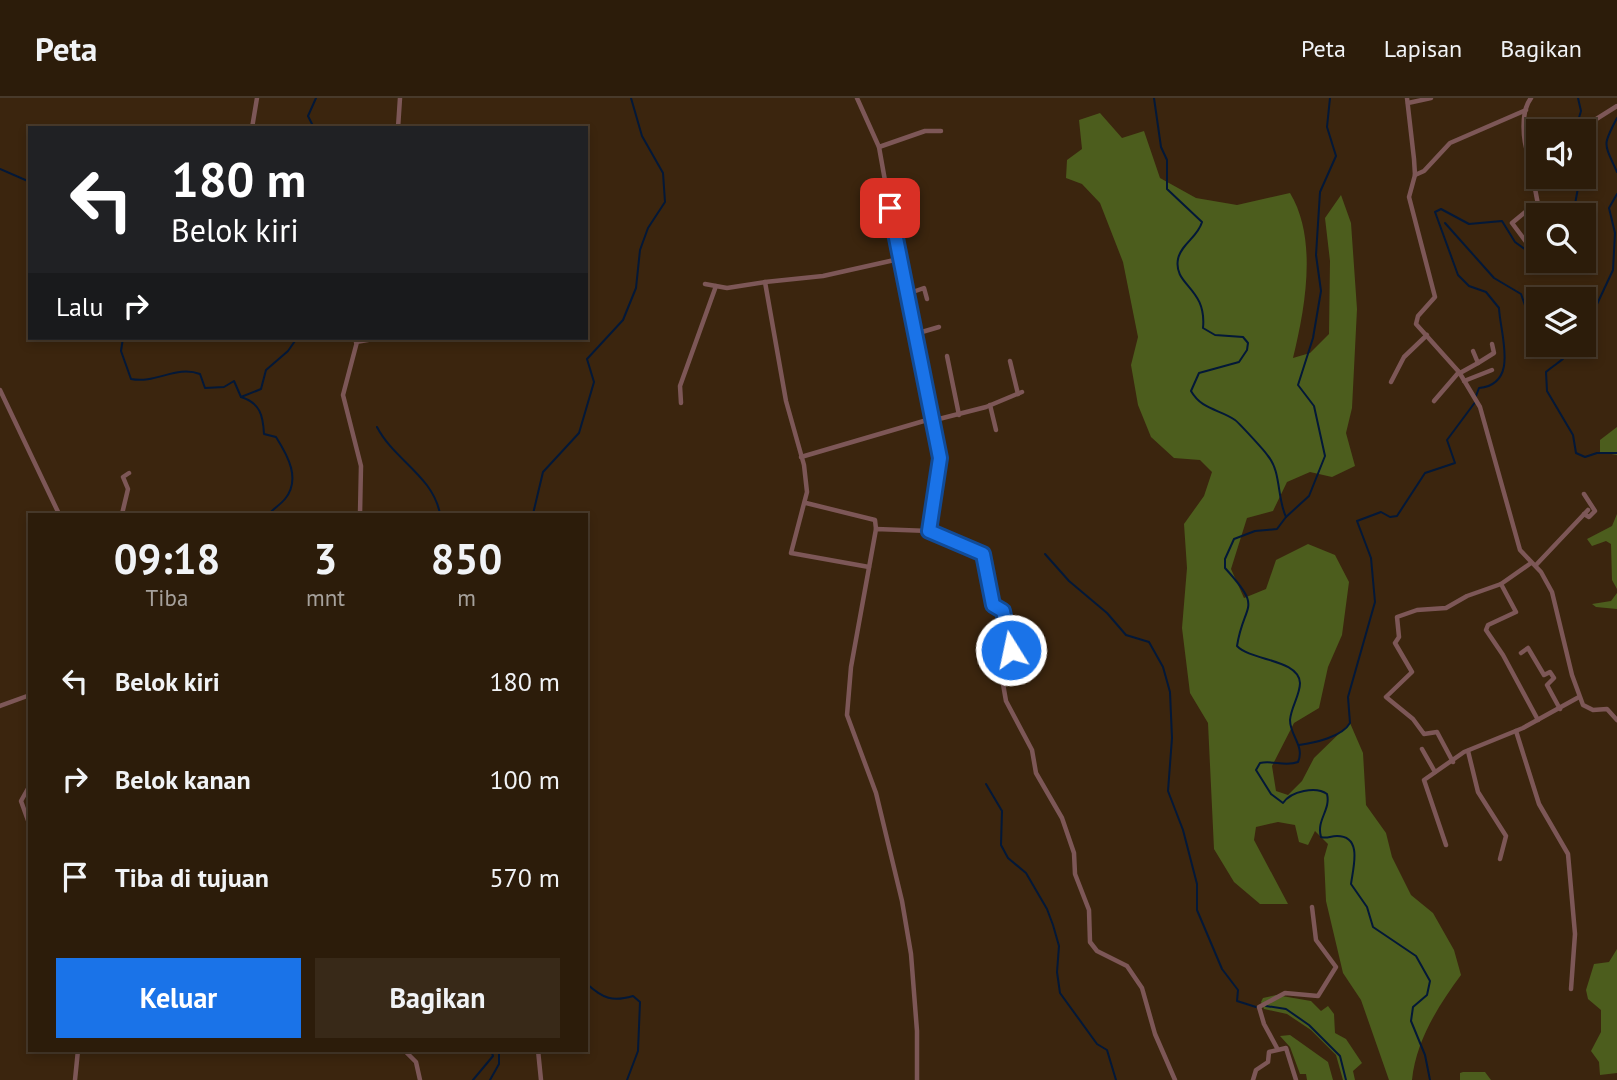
<!DOCTYPE html>
<html lang="id">
<style>
:root{--surface:#2c1c0a;--page:#382918;--text:#f1f3f6;--muted:#a6a19c;--line:#483a2b;--accent:#1a73e8}
body{margin:0;font-family:"PT Sans",sans-serif;background:var(--page);color:var(--text);height:100vh;display:flex;flex-direction:column;font-size:26px;white-space:nowrap}
*{box-sizing:border-box;margin:0}
p{font-size:23px;color:var(--muted)}
.icon{flex:none;width:38px;height:38px;fill:none;stroke:currentColor;stroke-width:2;stroke-linecap:round;stroke-linejoin:round}
.map{position:relative;flex:1;overflow:hidden}
.sheet{position:absolute;left:28px;top:415px;width:560px;height:539px;display:flex;flex-direction:column;background:var(--surface);border-radius:0px;box-shadow:0 4px 10px #0003,0 0 0 2px var(--line)}
.sheet>*{flex:none}
.guide{position:absolute;left:28px;top:28px;width:560px;height:214px;border-radius:0px;box-shadow:0 4px 10px #0003,0 0 0 2px var(--line);background:#202124;color:#fff;overflow:hidden}
.buttons{position:absolute;left:1526px;top:21px;display:grid;gap:14px}
.buttons a{display:grid;place-items:center;width:70px;height:70px;border-radius:0px;background:var(--surface);box-shadow:0 4px 10px #0003,0 0 0 2px var(--line);font-size:35px}
.pin{position:absolute;display:grid;place-items:center;width:60px;height:60px;color:#fff;margin:-30px;border-radius:14px;box-shadow:0 4px 10px #0006}
.me{position:absolute;width:77px;margin:-38px;rotate:350deg;stroke-linejoin:round;filter:drop-shadow(0 0 5px #0008)}
.turn{display:flex;align-items:center;gap:24px;height:147px;padding:0 28px;font-size:32px}
.turn .icon{width:91px;height:91px;stroke-width:2.5}
.turn b{display:block;font-size:49px;line-height:60px}
.then{display:flex;align-items:center;height:66px;padding:0 28px;background:#0003;gap:14px;font-size:26px}
.eta{display:flex;justify-content:space-evenly;align-items:center;height:119px;text-align:center}
.eta b{font-size:42px;font-weight:700;line-height:49px}
.cta{display:flex;gap:14px;margin-top:auto;padding:14px 28px}
.cta a{flex:1;height:80px;border-radius:0px;background:var(--accent);color:#fff;font-size:28px;font-weight:700;line-height:80px;text-align:center}
.cta a+a{background:var(--page);color:var(--text)}
ul{padding:0;list-style:none}
li{display:flex;align-items:center;gap:21px;height:98px;padding:0 28px}
li div{flex:1}
li b{display:block;font-size:26px}
li em{font-style:normal}
header{display:flex;align-items:center;gap:42px;box-sizing:border-box;height:98px;padding:0 35px;background:var(--surface);border-bottom:2px solid var(--line)}
header strong{font-size:33px}
nav{display:flex;gap:38px;margin-inline-start:auto;font-size:24px}
.map>svg:first-child{display:block}
.forest{fill:#4c5d1d}
.lines{fill:none;stroke-linecap:round;stroke-linejoin:round}
.stream{stroke:#031838;stroke-width:2}
.minor{stroke:#7d5757;stroke-width:4.5}
.route-casing{stroke:#114b97;stroke-width:18}
.route{stroke:#1a73e8;stroke-width:12}
</style>
<header>
<strong>Peta</strong>
<nav><a>Peta</a><a>Lapisan</a><a>Bagikan</a></nav>
</header>
<div class="map">
<svg width="1617" height="982" viewBox="0 0 1617 982">
<rect width="100%" height="100%" fill="#3b250e"/>
<g class="forest">
<path d="M1100,15L1122,40L1144,33L1160,80L1196,100L1237,107L1290,95C1318,141 1305,211 1293,260L1310,255L1329,236L1330,163L1325,120L1341,97L1351,125L1357,211L1352,310L1346,335L1355,368L1332,379L1310,374L1287,384L1273,413L1247,420L1231,471L1244,500L1266,491L1276,462L1308,446L1335,457L1349,484L1342,537L1328,569L1319,610L1294,625L1272,668L1276,693L1288,697L1302,683L1314,660L1350,625L1363,655L1366,707L1386,735L1392,759L1411,797L1433,815L1454,852L1461,877C1438,908 1416,943 1412,982H1389L1361,902L1343,875L1326,803L1324,760L1328,746L1315,733L1308,747L1299,744L1295,727L1278,724L1256,729L1254,742L1288,806H1260L1234,784L1214,751L1208,625L1190,595L1182,530L1187,470L1184,426L1204,398L1212,374L1200,362L1174,360L1151,339L1138,307L1131,267L1138,239L1123,164L1100,105L1082,86L1066,80L1067,62L1082,51L1079,22Z"/>
<polygon points="1617,329 1617,357 1600,354 1600,342"/>
<polygon points="1617,416 1617,491 1612,482 1611,446 1606,443 1592,448 1587,441 1612,428"/>
<polygon points="1617,495 1617,511 1596,509 1592,506 1611,503"/>
<polygon points="1617,851 1617,975 1600,977 1599,964 1591,953 1601,934 1601,912 1588,901 1586,892 1594,866 1609,864"/>
<polygon points="1276,897 1311,903 1321,913 1328,908 1334,916 1335,935 1346,941 1362,965 1353,973 1355,982 1343,982 1336,957 1311,932 1287,916 1264,911 1261,904 1263,900"/>
<polygon points="1290,937 1328,964 1333,982 1307,982 1306,976 1300,976 1290,949 1280,938"/>
<polygon points="1463,974 1485,974 1491,982 1460,982 1460,975"/>
</g>
<g class="lines">
<g class="stream">
<path d="M1154,0L1161,49L1167,62V91L1202,124C1198,139 1181,146 1178,161C1173,188 1207,189 1203,230L1215,237L1243,239L1248,245L1247,252L1239,264L1199,275L1191,293C1202,312 1219,311 1235,322C1238,324 1265,353 1268,358C1281,373 1277,400 1286,419L1277,431L1255,433L1234,441L1225,461V470C1264,513 1244,503 1237,548C1251,563 1299,561 1300,585C1300,597 1291,609 1290,622C1290,638 1305,648 1298,664C1285,669 1273,662 1260,665L1256,672L1271,696L1283,705C1291,693 1316,688 1327,696C1331,712 1316,722 1321,739C1327,741 1330,738 1337,738C1363,738 1353,770 1351,786L1367,809L1373,829L1416,858L1430,883L1427,897L1413,909L1411,923L1425,957L1430,982"/>
<path d="M1617,20C1602,48 1604,45 1617,74"/>
<polyline points="314,30 308,18 316,0"/>
<polyline points="1575,33 1581,13 1578,0"/>
<polyline points="0,71 30,84"/>
<polyline points="1573,117 1580,79"/>
<polyline points="1445,125 1494,180 1521,196 1528,216 1538,225"/>
<polyline points="1545,163 1552,166 1555,163"/>
<polyline points="1584,234 1613,172 1615,135 1609,110 1617,96"/>
<path d="M123,240L121,253L131,281C156,286 176,267 200,276L205,290L224,289L234,283L241,299C260,305 263,317 264,336L276,339C288,358 301,381 285,401C280,407 274,410 269,416"/>
<path d="M1572,247C1567,262 1557,264 1546,274L1547,293L1573,337L1576,355L1585,359L1597,355H1617"/>
<path d="M1476,298L1479,290C1520,286 1500,236 1499,210L1486,194L1469,188L1458,177L1435,114L1441,111L1469,126L1502,123L1515,144L1534,158"/>
<polyline points="241,299 261,291 266,272 288,253 297,240"/>
<path d="M377,329C394,362 433,378 440,416"/>
<polyline points="533,416 543,374 579,335 594,284 587,261 623,222 636,190 640,152 648,130 665,104 663,75 642,38 631,0"/>
<polyline points="1286,419 1309,398 1325,358 1314,308 1298,287 1313,240 1321,193 1316,157 1320,94 1336,58 1327,29 1330,0"/>
<polyline points="1045,456 1069,483 1107,515 1126,537 1149,544 1163,569 1170,594 1172,640 1168,693 1183,732 1197,786 1197,812 1222,871 1238,892 1237,903 1256,909"/>
<path d="M1299,647C1314,645 1342,639 1350,625L1348,599L1375,504L1371,460L1357,423L1381,414L1390,419L1397,418L1425,375L1455,365L1447,342L1476,303"/>
<polyline points="986,686 1002,713 1001,747 1008,760 1026,775 1047,811 1053,827 1059,848 1057,874 1060,895 1097,946 1107,952 1116,982"/>
<path d="M586,885C603,901 613,904 633,898L640,904L638,953L627,982"/>
<polyline points="1266,908 1286,911 1309,927 1340,958 1346,982"/>
<polyline points="473,982 493,958 491,952"/>
<polyline points="490,982 499,966 499,952"/>
</g>
<g class="minor">
<polyline points="857,0 879,49 899,161 935,322 939,379 929,433 876,431 851,569 847,617 876,695 902,803 911,856 917,933 917,982"/>
<polyline points="1407,0 1414,61 1415,77 1409,99 1435,199 1418,218 1416,226 1459,274 1480,309 1520,452 1541,474 1552,494 1572,577 1583,607 1593,612 1607,611 1617,622"/>
<path d="M1531,0C1520,14 1523,44 1529,59H1538"/>
<polyline points="1408,5 1431,0"/>
<polyline points="252,30 257,0"/>
<polyline points="398,30 400,0"/>
<polyline points="1583,33 1590,25 1617,8"/>
<polyline points="879,49 925,33 941,33"/>
<polyline points="1529,59 1540,117"/>
<polyline points="1415,77 1424,73 1450,45 1526,12"/>
<polyline points="1536,105 1512,125 1538,160"/>
<polyline points="1541,163 1545,168"/>
<polyline points="765,184 823,178 899,161"/>
<polyline points="705,186 727,190 765,184 786,303 804,367 807,394 791,455 869,469"/>
<polyline points="907,196 924,190 927,201"/>
<polyline points="915,236 939,229"/>
<polyline points="358,240 343,297 361,368 360,416"/>
<polyline points="356,244 379,240"/>
<polyline points="947,258 959,317"/>
<polyline points="1010,263 1018,296"/>
<polyline points="1478,265 1494,255 1492,246"/>
<polyline points="1460,275 1478,265 1473,253"/>
<polyline points="1464,283 1492,272"/>
<polyline points="1391,284 1404,259 1427,237"/>
<polyline points="0,292 59,416"/>
<polyline points="1434,303 1459,274"/>
<polyline points="681,305 680,288 716,188"/>
<polyline points="990,307 996,332"/>
<polyline points="935,322 986,309 1022,294"/>
<polyline points="801,359 934,320"/>
<polyline points="1584,396 1595,413 1589,419 1584,416"/>
<polyline points="806,405 875,422 876,431"/>
<polyline points="122,416 128,391 123,379 129,375"/>
<polyline points="929,433 980,454 985,459 993,507 1003,513 1010,558 999,563 1006,603 1032,652 1036,675 1062,720 1074,755 1075,776 1089,812 1090,844 1097,853 1127,868 1142,890 1155,936 1175,982"/>
<polyline points="1536,467 1588,412"/>
<polyline points="1501,486 1516,514 1488,527 1486,532 1503,557 1538,622"/>
<polyline points="1521,555 1528,550 1544,577 1550,574 1554,580 1547,587 1560,611"/>
<polyline points="0,608 30,597"/>
<polyline points="1516,633 1539,706 1568,756 1575,836 1571,891"/>
<polyline points="1422,651 1435,674"/>
<polyline points="1468,653 1478,694 1506,738 1500,761"/>
<polyline points="1453,664 1437,634 1424,636 1413,621 1386,599 1412,574 1395,545 1399,539 1397,519 1417,512 1446,510 1467,498 1501,486 1531,465"/>
<polyline points="30,687 21,703 30,728"/>
<polyline points="1446,747 1424,682 1464,654 1523,630 1579,599"/>
<polyline points="1277,950 1264,926 1259,909 1285,895 1318,898 1336,869 1316,842 1312,809"/>
<polyline points="404,952 416,964 420,982"/>
<polyline points="538,952 541,982"/>
<polyline points="75,982 78,952"/>
<polyline points="1253,982 1256,972 1268,964 1269,954 1286,950 1296,982"/>
</g>
</g>
<g class="lines">
<defs>
<polyline id="route" points="890,110 940,360 929,433 983,456 993,507 1003,513 1011,552"/>
</defs>
<use href="#route" class="route-casing"/>
<use href="#route" class="route"/>
</g>
</svg>
<div class="buttons">
<a><svg class="icon" aria-label="sound" viewBox="0 0 24 24"><path d="M4 9h4l5-4v14l-5-4H4zM17 9q2 3 0 6"/></svg></a>
<a><svg class="icon" aria-label="search" viewBox="0 0 24 24"><circle cx="10" cy="10" r="6"/><path d="M15 15l6 6"/></svg></a>
<a><svg class="icon" aria-label="layers" viewBox="0 0 24 24"><path d="M12 4l9 5-9 5-9-5zM3 14l9 5 9-5"/></svg></a>
</div>
<div class="pin" style="left:890px;top:110px;background:#d93025"><svg class="icon" aria-label="arrive" viewBox="0 0 24 24"><path d="M6 21V4h12l-3 4 3 4H6"/></svg></div>
<svg class="me" style="left:1011px;top:552px" viewBox="-20 -20 40 40"><circle r="17" fill="#1a73e8" stroke="#fff" stroke-width="3"/><path d="M0-11L8 9 0 5-8 9z" fill="#fff"/></svg>
<div class="guide">
<div class="turn"><svg class="icon" aria-label="left" viewBox="0 0 24 24"><path d="M17 20v-9H6M10 6l-5 5 5 5"/></svg><div><b>180 m</b>Belok kiri</div></div>
<div class="then">Lalu<svg class="icon" aria-label="right" viewBox="0 0 24 24"><path d="M7 20v-9h11M14 6l5 5-5 5"/></svg></div>
</div>
<section class="sheet">
<div class="eta">
<div><b>09:18</b><p>Tiba</p></div>
<div><b>3</b><p>mnt</p></div>
<div><b>850</b><p>m</p></div>
</div>
<ul>
<li><svg class="icon" aria-label="left" viewBox="0 0 24 24"><path d="M17 20v-9H6M10 6l-5 5 5 5"/></svg><div><b>Belok kiri</b></div><em>180 m</em></li>
<li><svg class="icon" aria-label="right" viewBox="0 0 24 24"><path d="M7 20v-9h11M14 6l5 5-5 5"/></svg><div><b>Belok kanan</b></div><em>100 m</em></li>
<li><svg class="icon" aria-label="arrive" viewBox="0 0 24 24"><path d="M6 21V4h12l-3 4 3 4H6"/></svg><div><b>Tiba di tujuan</b></div><em>570 m</em></li>
</ul>
<div class="cta"><a>Keluar</a><a>Bagikan</a></div>
</section>
</div>
